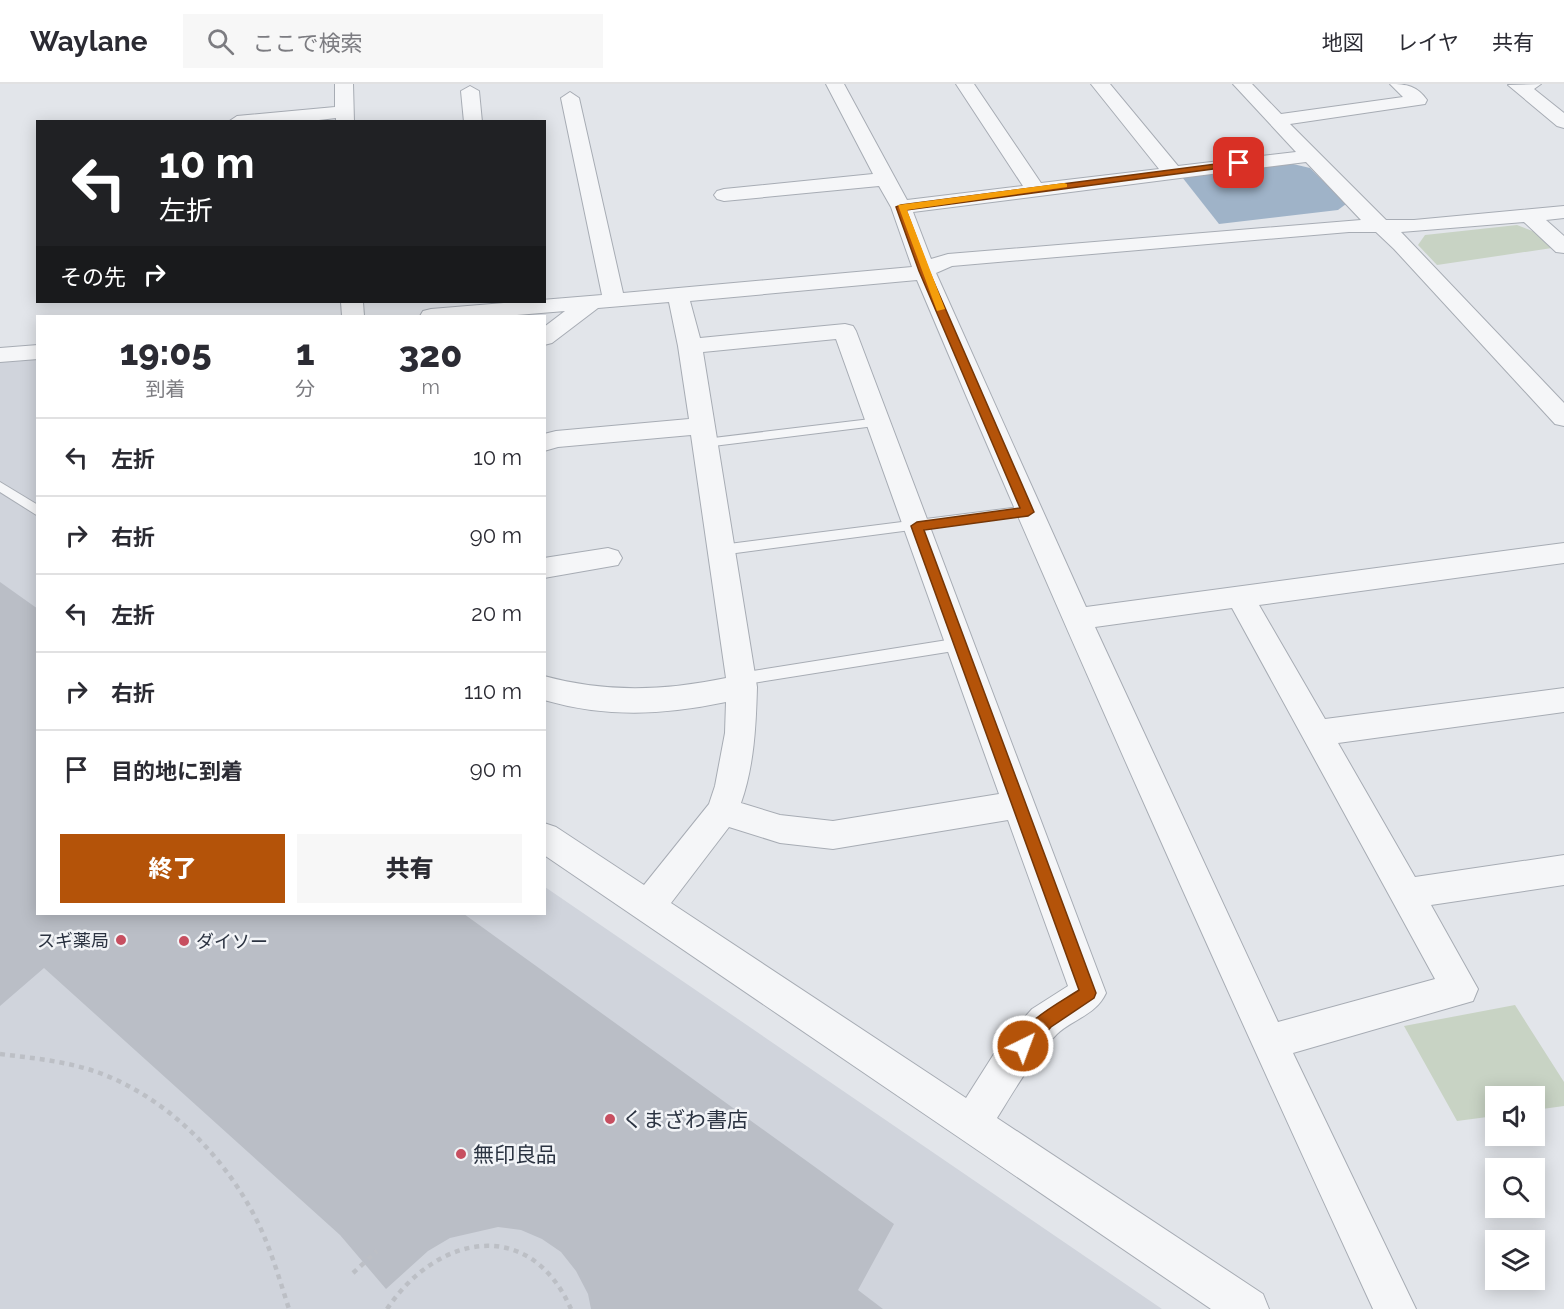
<!DOCTYPE html>
<html lang="ja">
<meta charset="utf-8">
<style>
:root{--surface:#fff;--page:#f7f7f7;--text:#2b2b33;--muted:#7c7c81;--line:#e1e1e2;--accent:#b45309}
body{margin:0;font-family:Raleway,"Noto Sans JP",sans-serif;background:var(--page);color:var(--text);height:100vh;display:flex;flex-direction:column;font-size:22px;white-space:nowrap}
*{box-sizing:border-box;margin:0}
p{font-size:20px;color:var(--muted)}
.icon{flex:none;width:33px;height:33px;fill:none;stroke:currentColor;stroke-width:2;stroke-linecap:round;stroke-linejoin:round}
.map{position:relative;flex:1;overflow:hidden}
.panel{position:absolute;left:36px;top:231px;width:510px;height:600px;display:flex;flex-direction:column;background:var(--surface);border-radius:0px;box-shadow:0 3px 15px #0003}
.panel>*{flex:none}
.banner{position:absolute;left:36px;top:36px;width:510px;height:183px;border-radius:0px;box-shadow:0 3px 15px #0003;background:#202124;color:#fff;overflow:hidden}
.tools{position:absolute;left:1485px;top:1002px;display:grid;gap:12px}
.tools a{display:grid;place-items:center;width:60px;height:60px;border-radius:0px;background:var(--surface);box-shadow:0 3px 15px #0003;font-size:30px}
.pin{position:absolute;display:grid;place-items:center;width:51px;height:51px;color:#fff;margin:-26px;border-radius:12px;box-shadow:0 3px 9px #0006}
.me{position:absolute;width:66px;margin:-33px;rotate:42deg;stroke-linejoin:round;filter:drop-shadow(0 0 4px #0008)}
.turn{display:flex;align-items:center;gap:21px;height:126px;padding:0 24px;font-size:27px}
.turn .icon{width:78px;height:78px;stroke-width:2.5}
.turn b{display:block;font-size:42px;line-height:51px}
.then{display:flex;align-items:center;height:57px;padding:0 24px;background:#0003;gap:12px;font-size:22px}
.eta{display:flex;justify-content:space-evenly;align-items:center;height:102px;text-align:center}
.eta b{font-size:36px;font-weight:800;line-height:42px}
.action{display:flex;gap:12px;margin-top:auto;padding:12px 24px}
.action a{flex:1;height:69px;border-radius:0px;background:var(--accent);color:#fff;font-size:24px;font-weight:800;line-height:69px;text-align:center}
.action a+a{background:var(--page);color:var(--text)}
ul{padding:0;list-style:none}
li{display:flex;align-items:center;gap:18px;height:78px;padding:0 24px;border-top:2px solid var(--line)}
li div{flex:1}
li b{display:block;font-size:22px}
li em{font-style:normal}
header{display:flex;align-items:center;gap:36px;box-sizing:border-box;height:84px;padding:0 30px;background:var(--surface);border-bottom:2px solid var(--line)}
header strong{font-size:28px}
nav{display:flex;gap:33px;margin-inline-start:auto;font-size:21px}
.search{width:420px;height:54px;background:var(--page);display:flex;align-items:center;gap:15px;box-sizing:border-box;padding:0 21px;border-radius:0px;color:var(--muted);font-size:22px}
.map>svg:first-child{display:block}
.built{fill:#d0d4dc}
.green{fill:#c8d3c4}
.water{fill:#9fb3c8}
.building{fill:#babec6}
.lines{fill:none;stroke-linecap:round;stroke-linejoin:round}
.lane-casing{stroke:#a7acb4;stroke-width:2}
.street-casing{stroke:#a7acb4;stroke-width:2}
.path{stroke:#bcbfc5;stroke-width:4.5;stroke-dasharray:5 5;stroke-linecap:butt}
.lane{fill:#f5f6f8;fill-rule:evenodd}
.street{fill:#f5f6f8;fill-rule:evenodd}
.route{fill:#b45309;stroke:#753606;stroke-width:1.5}
.slow{fill:#f59e0b}
.poi-dot{fill:#c74f60;stroke:#f2f4f7;stroke-width:2}
.labels{text-anchor:middle;dominant-baseline:central;stroke-width:5;stroke-linejoin:round;paint-order:stroke}
.poi-label{font-size:18px;fill:#2b3341;stroke:#f2f4f7;text-anchor:end}
.near-poi-label{font-size:21px;fill:#2b3341;stroke:#f2f4f7;text-anchor:start}
</style>
<header>
<strong>Waylane</strong>
<div class="search"><svg class="icon" aria-label="search" viewBox="0 0 24 24"><circle cx="10" cy="10" r="6"/><path d="M15 15l6 6"/></svg>ここで検索</div>
<nav><a>地図</a><a>レイヤ</a><a>共有</a></nav>
</header>
<div class="map">
<svg width="1564" height="1225" viewBox="0 0 1564 1225">
<rect width="100%" height="100%" fill="#e2e5ea"/>
<polygon class="built" points="37,274 38,830 544,830 545,803 1162,1225 0,1225 0,278"/>
<g class="green">
<polygon points="1517,141 1535,148 1552,164 1437,181 1418,161 1425,151"/>
<polygon points="1515,921 1564,998 1564,1022 1535,1026 1534,1012 1496,1012 1495,1032 1457,1037 1404,942"/>
</g>
<polygon class="water" points="1293,80 1310,84 1346,120 1338,126 1219,140 1182,93"/>
<polygon class="building" points="0,498 38,525 38,830 464,830 894,1140 858,1206 883,1225 591,1225 588,1210 576,1187 561,1168 542,1155 521,1146 498,1143 450,1154 428,1167 386,1205 340,1151 44,884 0,922"/>
<g class="lines">
<defs>
<g id="lane">
<polygon points="879,334 883,335 883,341 705,363 699,359 705,355"/>
<polygon points="0,398 38,421 38,432 0,408"/>
<polygon points="1028,422 1035,427 1033,430 721,471 714,466 721,461"/>
<polygon points="960,554 967,560 960,566 740,601 735,599 733,595 735,591 740,589"/>
</g>
<g id="street">
<polygon points="335,0 353,0 354,38 336,38 336,34 302,38 228,38 237,32 335,23"/>
<path d="M826,0H844L907,116L1023,102L956,0H974L1041,99L1159,85L1091,0H1110L1178,82L1296,68L1233,0H1252L1281,30L1403,13L1390,0C1407,0 1417,2 1427,16L1425,20L1290,40L1386,136H1414L1564,122V134L1546,136L1564,152V169L1556,168L1524,138L1401,148L1564,319V342L1555,340L1394,165L1376,148H1349L952,182L936,189L1086,523L1564,459V479L1259,521L1325,635L1564,604V628L1338,659L1415,793L1564,771V801L1431,821L1478,905L1473,917L1293,969L1416,1225H1373C1216,884 1063,542 917,196L690,217L700,254L845,240L853,242L856,247L1106,909C1096,931 1073,935 1057,950C1032,975 1015,1005 997,1034L1263,1210L1269,1225H1211L544,771V739L556,743L644,801L709,720L715,702L725,649L726,618C664,631 606,634 544,616V592C606,609 664,607 726,594L691,351L558,363L544,367V350L556,347L689,335L678,262L669,218L598,224L552,259L544,261V243L565,227L504,232H420L423,227L431,225L602,211L561,14L570,8L579,14L623,209L912,183L891,123L879,102L724,117L717,115L714,111L717,107L724,105L873,90ZM1306,78L1361,136L948,170L931,175L913,128ZM836,255L999,710L833,737L780,731L741,719C754,682 756,642 757,603L703,268ZM1232,524L1435,895L1278,938L1095,543ZM1008,736L1068,902L1032,925L999,962L966,1014L671,819L729,743L780,759L833,765Z"/>
<polygon points="1541,0 1534,5 1564,29 1564,44 1557,42 1508,1"/>
<polygon points="470,2 479,7 482,38 464,38 461,7"/>
<polygon points="341,218 363,218 364,232 342,232"/>
<polygon points="38,261 38,275 0,278 0,264"/>
<polygon points="608,464 618,467 622,474 618,481 544,494 544,474"/>
</g>
</defs>
<use href="#lane" class="lane-casing"/>
<use href="#street" class="street-casing"/>
<g class="path">
<path d="M0,970C32,974 64,977 94,987C167,1012 228,1075 260,1143C272,1169 280,1197 289,1225"/>
<polyline points="353,1189 377,1167"/>
<path d="M387,1225C437,1150 530,1132 571,1225"/>
</g>
<use href="#lane" class="lane"/>
<use href="#street" class="street"/>
</g>
<path class="route" d="M1239,77L1244,79L1243,81L906,126L929,187L1034,428L1028,432L924,446L1096,909L1094,914L1051,943L1029,968L1023,971L1017,968L1014,962C1025,936 1056,921 1079,906L911,442L917,438L1020,424L919,187L896,123L901,121Z"/>
<polygon class="slow" points="1064,99 1067,100 1067,103 907,126 945,225 937,227 898,121"/>
<g class="poi-dot">
<circle cx="121" cy="856" r="6"/>
<circle cx="184" cy="857" r="6"/>
<circle cx="610" cy="1035" r="6"/>
<circle cx="461" cy="1070" r="6"/>
</g>
<g class="labels">
<g class="poi-label">
<text x="109" y="856">スギ薬局</text>
<text x="196" y="857" text-anchor="start">ダイソー</text>
</g>
<g class="near-poi-label">
<text x="622" y="1035">くまざわ書店</text>
<text x="473" y="1070">無印良品</text>
</g>
</g>
</svg>
<div class="tools">
<a><svg class="icon" aria-label="sound" viewBox="0 0 24 24"><path d="M4 9h4l5-4v14l-5-4H4zM17 9q2 3 0 6"/></svg></a>
<a><svg class="icon" aria-label="search" viewBox="0 0 24 24"><circle cx="10" cy="10" r="6"/><path d="M15 15l6 6"/></svg></a>
<a><svg class="icon" aria-label="layers" viewBox="0 0 24 24"><path d="M12 4l9 5-9 5-9-5zM3 14l9 5 9-5"/></svg></a>
</div>
<div class="pin" style="left:1239px;top:79px;background:#d93025"><svg class="icon" aria-label="arrive" viewBox="0 0 24 24"><path d="M6 21V4h12l-3 4 3 4H6"/></svg></div>
<svg class="me" style="left:1023px;top:962px" viewBox="-20 -20 40 40"><circle r="17" fill="#b45309" stroke="#fff" stroke-width="3"/><path d="M0-11L8 9 0 5-8 9z" fill="#fff"/></svg>
<div class="banner">
<div class="turn"><svg class="icon" aria-label="left" viewBox="0 0 24 24"><path d="M17 20v-9H6M10 6l-5 5 5 5"/></svg><div><b>10 m</b>左折</div></div>
<div class="then">その先<svg class="icon" aria-label="right" viewBox="0 0 24 24"><path d="M7 20v-9h11M14 6l5 5-5 5"/></svg></div>
</div>
<section class="panel">
<div class="eta">
<div><b>19:05</b><p>到着</p></div>
<div><b>1</b><p>分</p></div>
<div><b>320</b><p>m</p></div>
</div>
<ul>
<li><svg class="icon" aria-label="left" viewBox="0 0 24 24"><path d="M17 20v-9H6M10 6l-5 5 5 5"/></svg><div><b>左折</b></div><em>10 m</em></li>
<li><svg class="icon" aria-label="right" viewBox="0 0 24 24"><path d="M7 20v-9h11M14 6l5 5-5 5"/></svg><div><b>右折</b></div><em>90 m</em></li>
<li><svg class="icon" aria-label="left" viewBox="0 0 24 24"><path d="M17 20v-9H6M10 6l-5 5 5 5"/></svg><div><b>左折</b></div><em>20 m</em></li>
<li><svg class="icon" aria-label="right" viewBox="0 0 24 24"><path d="M7 20v-9h11M14 6l5 5-5 5"/></svg><div><b>右折</b></div><em>110 m</em></li>
<li><svg class="icon" aria-label="arrive" viewBox="0 0 24 24"><path d="M6 21V4h12l-3 4 3 4H6"/></svg><div><b>目的地に到着</b></div><em>90 m</em></li>
</ul>
<div class="action"><a>終了</a><a>共有</a></div>
</section>
</div>
